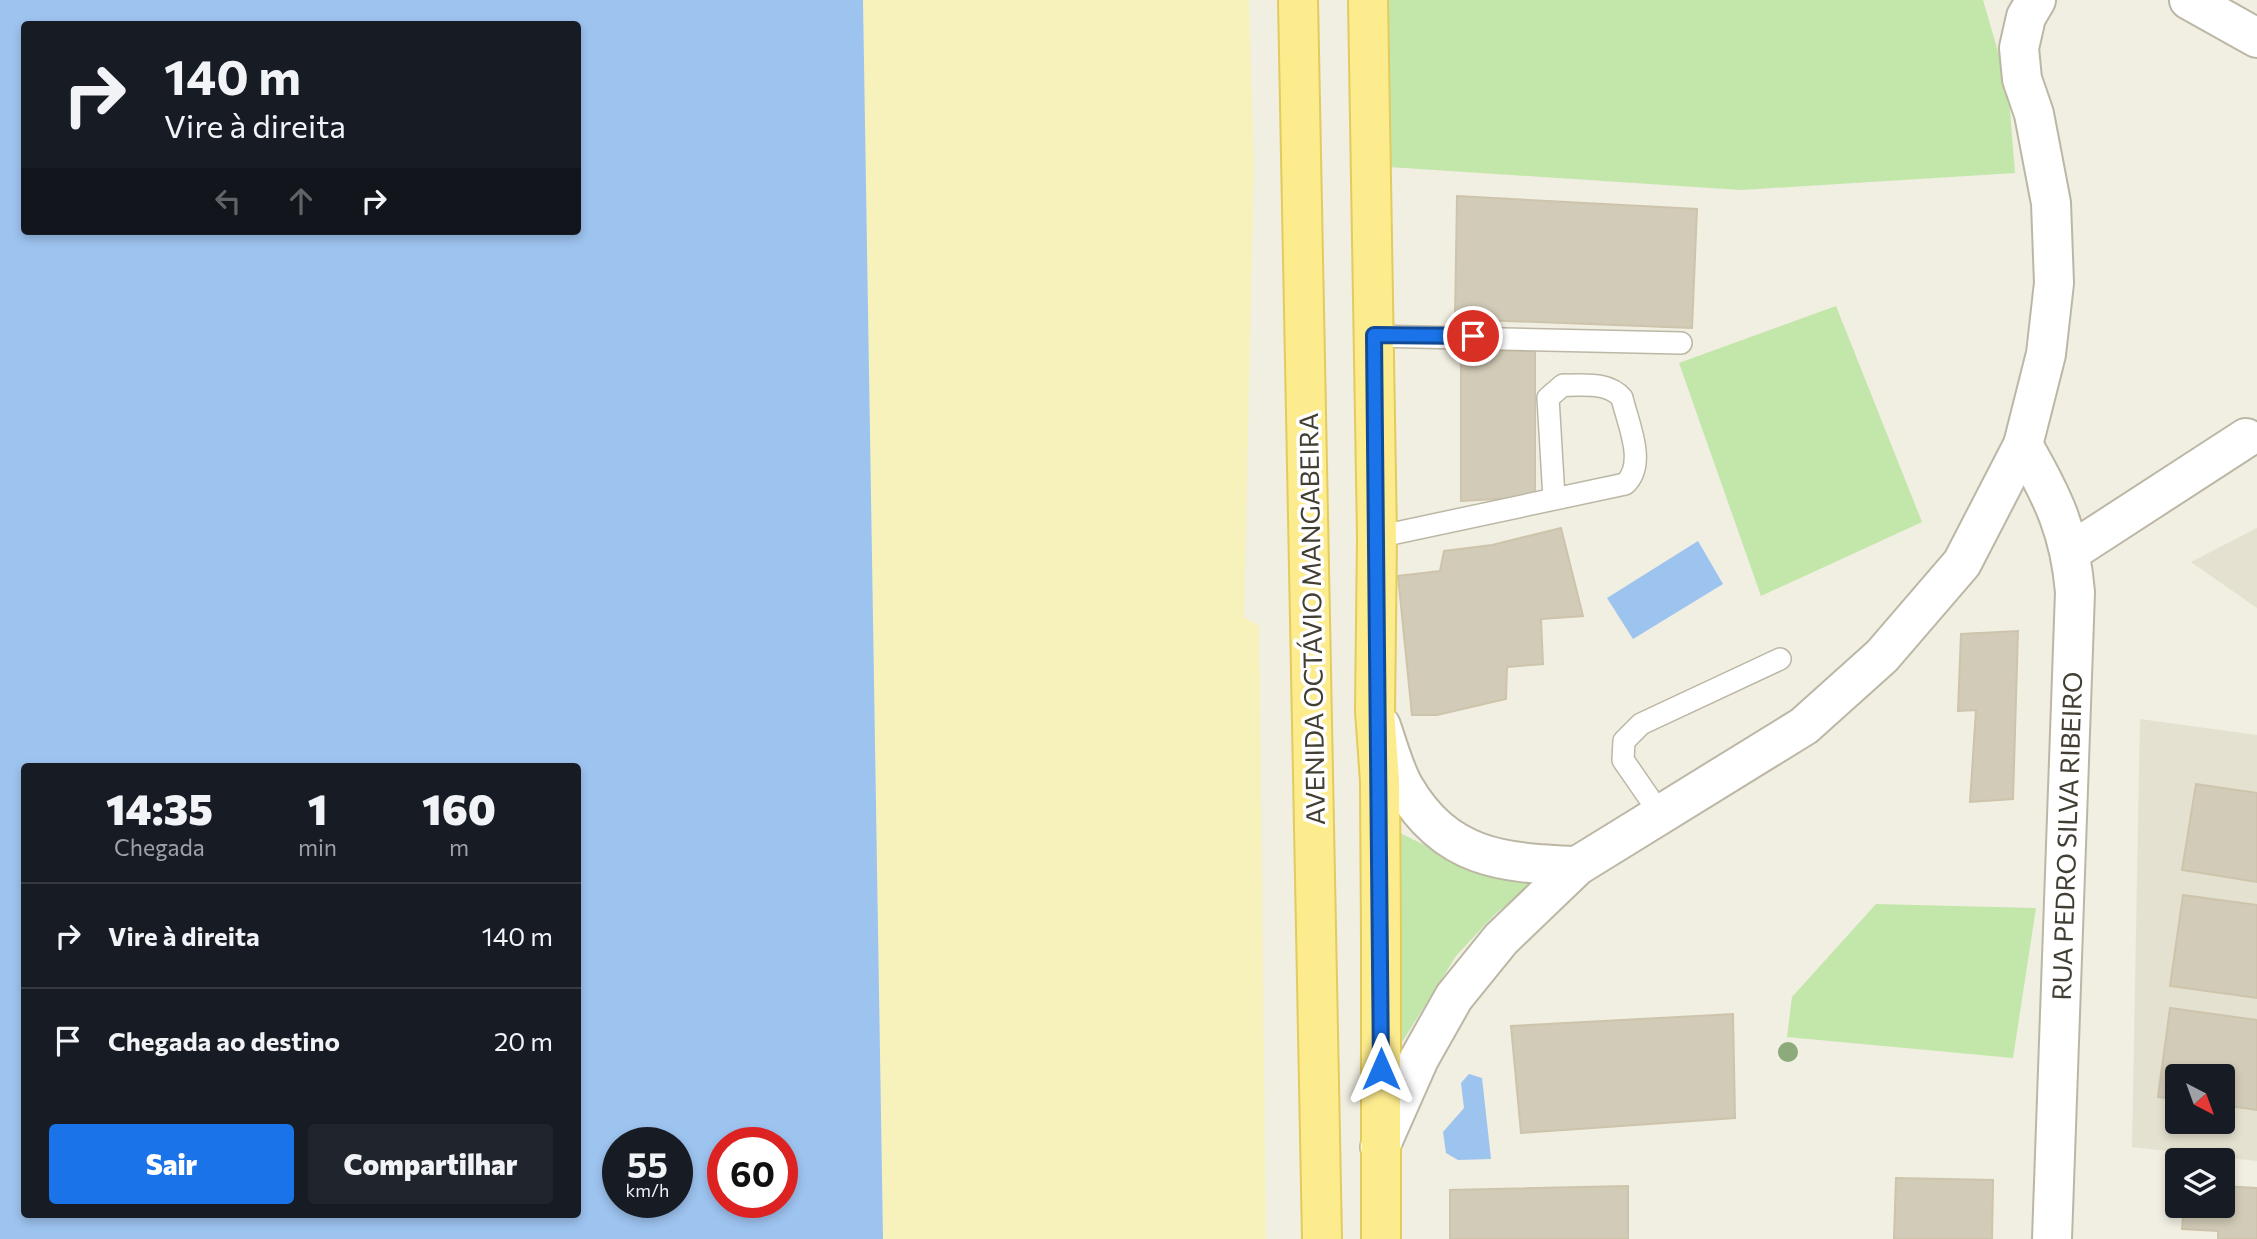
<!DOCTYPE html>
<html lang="pt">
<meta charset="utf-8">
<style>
:root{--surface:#171b24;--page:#20242c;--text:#f1f3f6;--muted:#9ea1a6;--line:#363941;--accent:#1a73e8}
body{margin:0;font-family:Commissioner,sans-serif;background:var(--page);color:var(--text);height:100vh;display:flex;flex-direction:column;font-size:26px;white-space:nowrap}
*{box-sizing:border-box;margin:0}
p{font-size:23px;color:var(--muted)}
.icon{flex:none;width:38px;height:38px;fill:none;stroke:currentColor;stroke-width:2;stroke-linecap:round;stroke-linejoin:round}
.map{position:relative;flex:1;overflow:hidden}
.sheet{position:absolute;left:21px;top:763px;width:560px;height:455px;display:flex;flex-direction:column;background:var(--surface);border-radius:7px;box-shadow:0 4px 10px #0003}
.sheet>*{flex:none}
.banner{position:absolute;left:21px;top:21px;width:560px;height:214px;border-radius:7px;box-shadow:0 4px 10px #0003;background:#171b24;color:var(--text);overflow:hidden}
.needle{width:46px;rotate:139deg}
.fabs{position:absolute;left:2165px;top:1064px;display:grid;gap:14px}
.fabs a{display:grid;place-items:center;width:70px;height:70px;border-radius:7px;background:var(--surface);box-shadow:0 4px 10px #0003;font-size:35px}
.speed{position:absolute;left:602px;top:1127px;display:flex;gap:14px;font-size:35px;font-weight:700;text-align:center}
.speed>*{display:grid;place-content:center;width:91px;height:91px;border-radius:50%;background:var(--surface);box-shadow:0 4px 10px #0003;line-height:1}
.speed small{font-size:18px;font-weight:400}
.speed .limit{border:10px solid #d22;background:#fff;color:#111}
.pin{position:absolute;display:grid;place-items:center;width:60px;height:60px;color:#fff;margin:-30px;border:4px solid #fff;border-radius:50%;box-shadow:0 2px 7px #0007}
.me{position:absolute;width:77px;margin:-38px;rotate:0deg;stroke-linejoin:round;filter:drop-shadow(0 0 5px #0008)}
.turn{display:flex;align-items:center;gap:24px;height:147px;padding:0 28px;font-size:32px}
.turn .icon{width:91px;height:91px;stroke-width:2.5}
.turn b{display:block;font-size:49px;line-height:60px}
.lanes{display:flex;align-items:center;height:66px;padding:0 28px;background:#0003;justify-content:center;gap:35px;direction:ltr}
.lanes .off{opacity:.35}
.eta{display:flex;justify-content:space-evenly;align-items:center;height:119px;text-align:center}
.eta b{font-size:42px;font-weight:800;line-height:49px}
.action{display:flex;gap:14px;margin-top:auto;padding:14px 28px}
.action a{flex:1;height:80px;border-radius:7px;background:var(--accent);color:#fff;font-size:28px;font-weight:800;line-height:80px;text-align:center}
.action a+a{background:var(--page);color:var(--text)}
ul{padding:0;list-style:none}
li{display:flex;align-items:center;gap:21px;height:105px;padding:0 28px;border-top:2px solid var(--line)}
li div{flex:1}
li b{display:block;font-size:26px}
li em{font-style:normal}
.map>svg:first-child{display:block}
.residential{fill:#e5e1d0;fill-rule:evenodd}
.green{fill:#c3e6aa}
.sand{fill:#f7f2bc}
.water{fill:#9dc3ef;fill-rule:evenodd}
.building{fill:#d2cbb7;stroke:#cdc4ab;stroke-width:2}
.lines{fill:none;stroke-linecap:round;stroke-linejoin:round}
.service-casing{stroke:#bcb7a5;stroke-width:24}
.minor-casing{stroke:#bcb7a5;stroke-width:42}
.primary-casing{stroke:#e2cb5f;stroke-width:42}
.service{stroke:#fff;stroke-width:21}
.minor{stroke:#fff;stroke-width:38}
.primary{stroke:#fdec8e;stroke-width:38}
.tree{fill:#8caa7b}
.route-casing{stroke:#114b97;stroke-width:18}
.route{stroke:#1a73e8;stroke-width:12}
.labels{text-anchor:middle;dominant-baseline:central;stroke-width:7;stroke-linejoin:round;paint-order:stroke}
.street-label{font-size:26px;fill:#423e33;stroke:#fff}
</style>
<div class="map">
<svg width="2257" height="1239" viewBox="0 0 2257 1239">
<rect width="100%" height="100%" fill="#f1eee2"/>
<g class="residential">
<polygon points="2257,528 2257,608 2191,562"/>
<path d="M2140,719L2257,735V1161L2132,1147ZM2177,1076H2222V1122H2177Z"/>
</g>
<g class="green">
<polygon points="1385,0 1983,0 2008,86 2015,173 1741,190 1389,167"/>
<polygon points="1836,306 1922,522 1761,596 1679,363"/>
<polygon points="1400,833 1490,877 1534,882 1494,915 1456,956 1399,1047"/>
<polygon points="1876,904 2036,908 2013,1058 1787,1037 1792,997"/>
</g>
<polygon class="sand" points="863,0 1249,0 1254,167 1244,617 1259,626 1266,1239 883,1239"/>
<g class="water">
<path d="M0,0H863L883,1239H0ZM24,24H578V231H24ZM24,766H578V1214H24ZM618,1143H677V1202H618ZM723,1143H782V1202H723Z"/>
<polygon points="1698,541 1723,584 1633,639 1607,598"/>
<polygon points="1469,1074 1482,1078 1491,1159 1458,1160 1446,1153 1443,1132 1464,1108 1461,1083"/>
</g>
<g class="building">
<polygon points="1457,196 1697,209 1692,328 1455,319"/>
<polygon points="1461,351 1535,351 1535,497 1461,501"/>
<polygon points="1561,528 1583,616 1541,619 1543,664 1507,667 1506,699 1437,715 1412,715 1398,576 1440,571 1444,551 1492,545"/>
<polygon points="2018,631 2013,799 1970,802 1976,710 1958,711 1961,634"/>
<polygon points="2196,784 2257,793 2257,882 2182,870"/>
<polygon points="2183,895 2257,905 2257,998 2170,986"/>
<polygon points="2170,1008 2257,1020 2257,1110 2222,1105 2222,1076 2177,1076 2177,1099 2158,1097"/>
<polygon points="1733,1014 1735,1118 1521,1133 1511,1026"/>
<polygon points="1896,1178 1993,1180 1992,1239 1894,1239"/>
<polygon points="1628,1186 1628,1239 1450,1239 1450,1190"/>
<polygon points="2222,1186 2257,1188 2257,1239 2218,1239 2218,1231 2182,1229 2184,1206 2222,1206"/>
</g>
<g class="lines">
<defs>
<g id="service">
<polyline points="1374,336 1681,343"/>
<path d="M1377,537L1625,484C1647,464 1628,424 1622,398C1608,381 1583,386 1563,385L1548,398L1554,498"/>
<polyline points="1661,815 1623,760 1624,741 1641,724 1780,659"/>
</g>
<g id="minor">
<polyline points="2189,0 2257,38"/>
<path d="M2023,445C2053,497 2070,532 2075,592L2052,1239"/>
<polyline points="2072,551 2246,438"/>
<path d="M1381,726C1388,746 1394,769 1404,787C1446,859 1502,863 1577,866"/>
<polyline points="1380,1147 1419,1059 1454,997 1501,939 1577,866 1804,726 1882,656 1962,563 2023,445 2046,354 2054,283 2051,203 2034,114 2022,79 2019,48 2026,17 2036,0"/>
</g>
<g id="primary">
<polyline points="1298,0 1322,1239"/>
<polyline points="1368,0 1377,537 1375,711 1380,781 1381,937 1381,1239"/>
</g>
</defs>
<use href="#service" class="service-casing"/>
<use href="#minor" class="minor-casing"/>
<use href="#primary" class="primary-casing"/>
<use href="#service" class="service"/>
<use href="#minor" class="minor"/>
<use href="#primary" class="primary"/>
</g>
<circle class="tree" cx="1788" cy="1052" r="10"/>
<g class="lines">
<defs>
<polyline id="route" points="1381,1069 1374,335 1473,336"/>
</defs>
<use href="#route" class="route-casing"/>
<use href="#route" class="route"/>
</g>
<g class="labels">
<g class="street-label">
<text transform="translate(1311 619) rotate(-91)">AVENIDA OCTÁVIO MANGABEIRA</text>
<text transform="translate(2066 836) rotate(-88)">RUA PEDRO SILVA RIBEIRO</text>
</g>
</g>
</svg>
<div class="fabs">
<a><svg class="needle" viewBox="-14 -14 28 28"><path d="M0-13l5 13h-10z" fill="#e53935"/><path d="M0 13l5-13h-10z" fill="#9ea1a6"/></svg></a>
<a><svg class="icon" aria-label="layers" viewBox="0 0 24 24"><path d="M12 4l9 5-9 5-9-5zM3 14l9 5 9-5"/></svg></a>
</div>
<div class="speed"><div>55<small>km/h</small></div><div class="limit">60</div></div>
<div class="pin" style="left:1473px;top:336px;background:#d93025"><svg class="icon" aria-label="arrive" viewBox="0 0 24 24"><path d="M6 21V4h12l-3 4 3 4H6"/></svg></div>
<svg class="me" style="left:1381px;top:1069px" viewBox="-20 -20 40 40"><path d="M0-17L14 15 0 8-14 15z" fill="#1a73e8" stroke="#fff" stroke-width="4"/></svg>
<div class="banner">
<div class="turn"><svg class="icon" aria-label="right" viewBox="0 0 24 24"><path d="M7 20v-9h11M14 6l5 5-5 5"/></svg><div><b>140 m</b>Vire à direita</div></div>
<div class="lanes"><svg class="icon off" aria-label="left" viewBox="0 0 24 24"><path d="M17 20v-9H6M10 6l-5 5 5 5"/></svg><svg class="icon off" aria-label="ahead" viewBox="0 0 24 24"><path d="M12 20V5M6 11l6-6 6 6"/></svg><svg class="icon" aria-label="right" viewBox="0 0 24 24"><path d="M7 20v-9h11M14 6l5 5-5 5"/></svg></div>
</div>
<section class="sheet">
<div class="eta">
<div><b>14:35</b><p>Chegada</p></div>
<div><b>1</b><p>min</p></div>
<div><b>160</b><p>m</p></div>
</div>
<ul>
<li><svg class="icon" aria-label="right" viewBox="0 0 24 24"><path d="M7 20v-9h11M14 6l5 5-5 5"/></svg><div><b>Vire à direita</b></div><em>140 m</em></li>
<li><svg class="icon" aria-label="arrive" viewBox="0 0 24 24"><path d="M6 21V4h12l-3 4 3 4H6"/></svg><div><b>Chegada ao destino</b></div><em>20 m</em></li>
</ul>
<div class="action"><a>Sair</a><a>Compartilhar</a></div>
</section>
</div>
